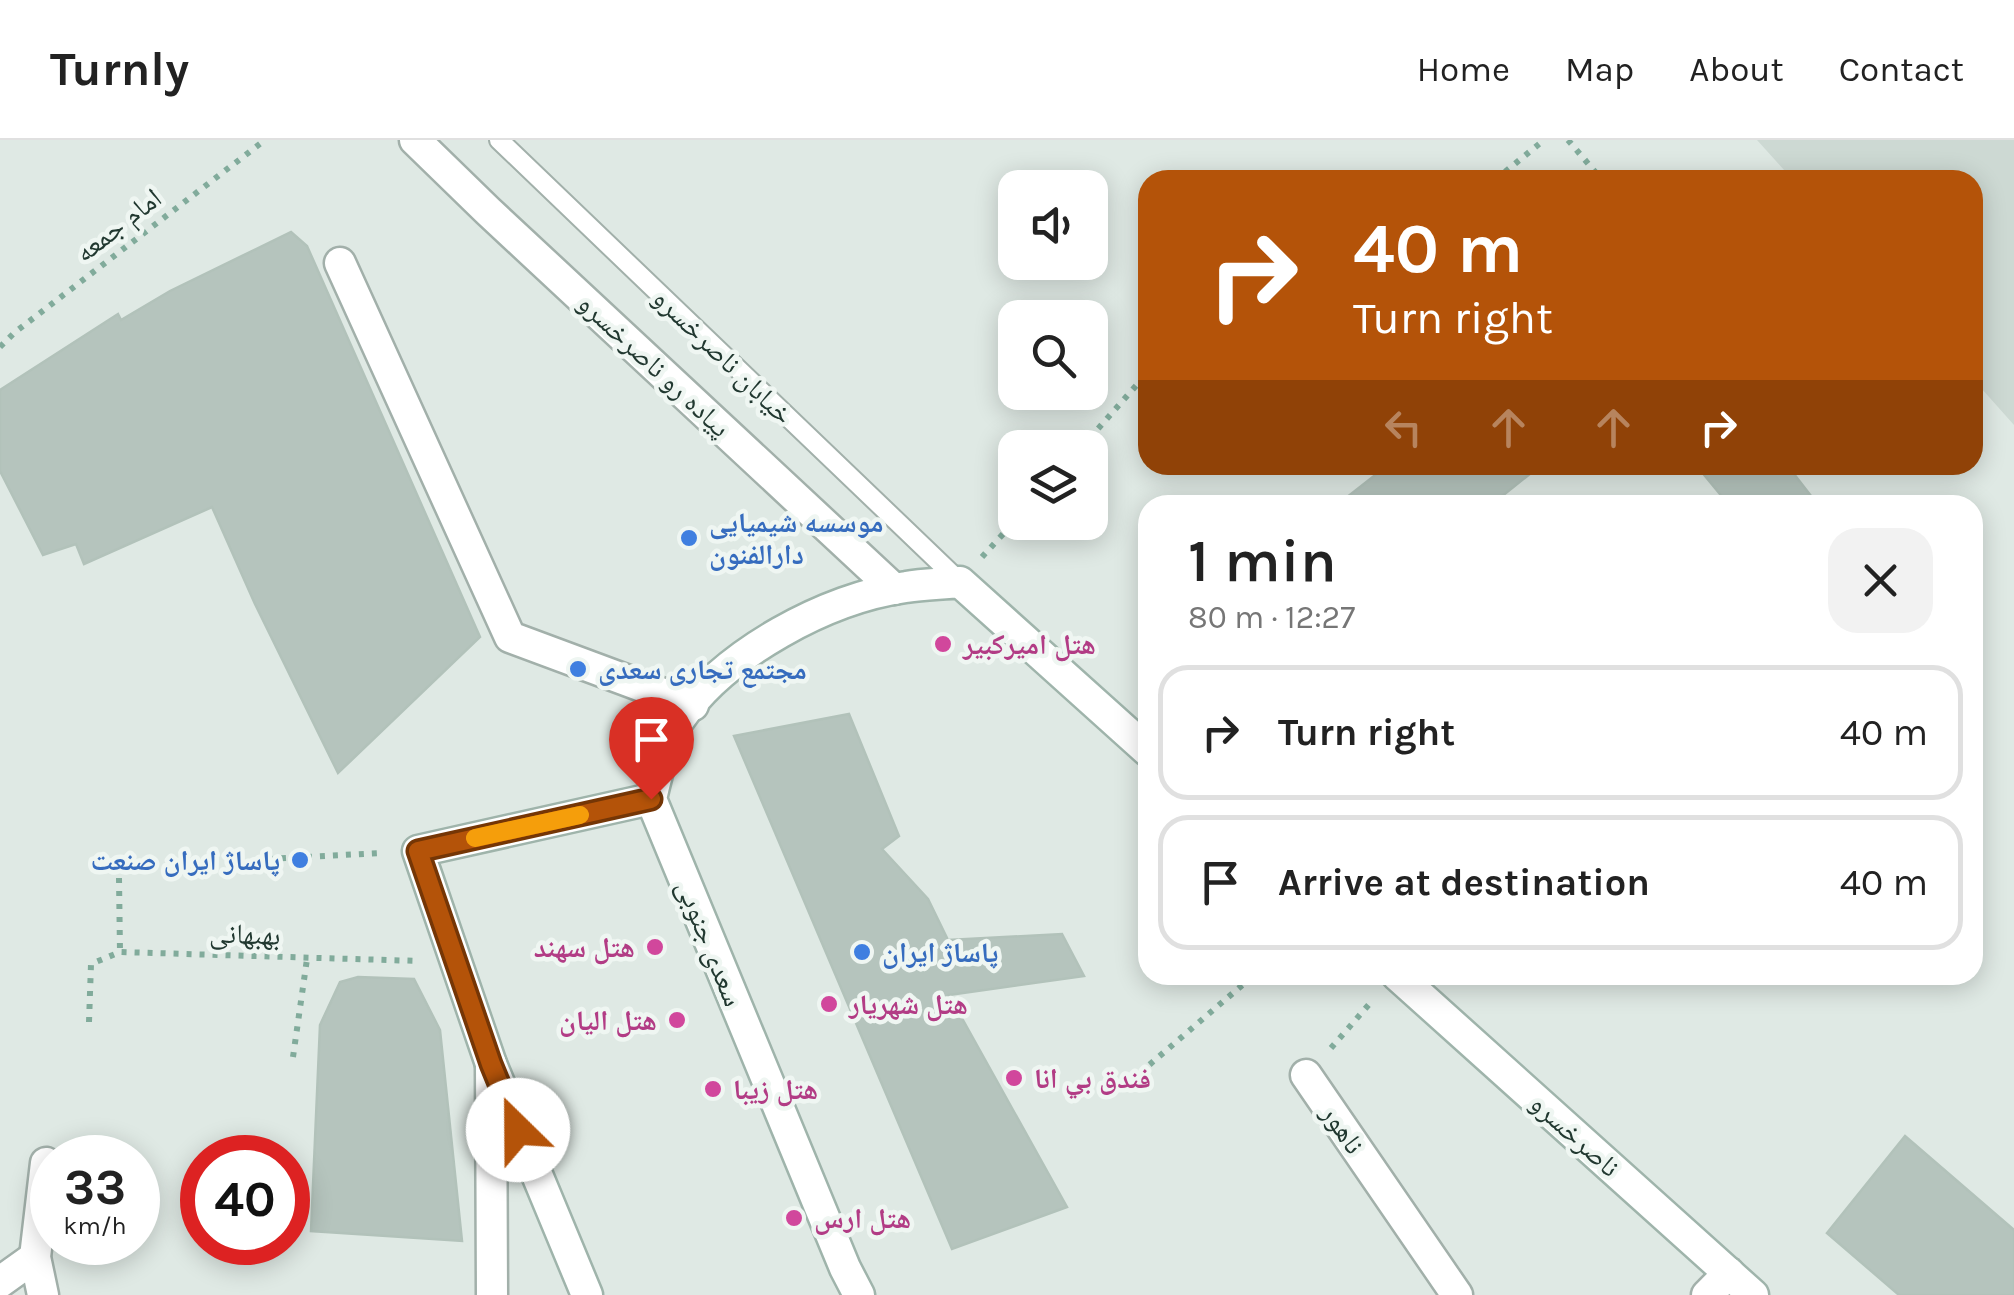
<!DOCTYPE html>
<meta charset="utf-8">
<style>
:root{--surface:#fff;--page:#f2f2f2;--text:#222;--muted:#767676;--line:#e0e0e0}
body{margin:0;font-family:Karla,"Noto Naskh Arabic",sans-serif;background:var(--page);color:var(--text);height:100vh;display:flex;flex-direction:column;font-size:38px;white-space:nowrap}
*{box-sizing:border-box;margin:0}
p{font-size:32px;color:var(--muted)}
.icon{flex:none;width:55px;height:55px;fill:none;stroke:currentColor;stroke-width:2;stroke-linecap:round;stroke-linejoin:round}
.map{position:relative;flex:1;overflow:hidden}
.panel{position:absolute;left:1138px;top:355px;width:845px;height:490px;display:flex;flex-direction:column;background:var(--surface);border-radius:30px;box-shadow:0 5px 25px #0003}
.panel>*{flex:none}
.guide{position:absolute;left:1138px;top:30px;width:845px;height:305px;border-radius:30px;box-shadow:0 5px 25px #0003;background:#b45309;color:#fff;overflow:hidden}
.buttons{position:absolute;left:998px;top:30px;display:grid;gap:20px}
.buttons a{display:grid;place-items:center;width:110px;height:110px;border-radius:20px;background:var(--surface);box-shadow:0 5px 25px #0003;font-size:50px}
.speed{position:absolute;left:30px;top:995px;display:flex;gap:20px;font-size:50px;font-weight:700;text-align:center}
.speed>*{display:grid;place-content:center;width:130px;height:130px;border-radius:50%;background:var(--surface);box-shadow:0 5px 25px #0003;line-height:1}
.speed small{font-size:25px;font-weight:400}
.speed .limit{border:15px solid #d22;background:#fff;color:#111}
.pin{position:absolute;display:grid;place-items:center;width:85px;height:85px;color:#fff;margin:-102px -42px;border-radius:50% 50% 50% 0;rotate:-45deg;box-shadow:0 0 10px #0007}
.pin .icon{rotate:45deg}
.me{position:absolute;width:110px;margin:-55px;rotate:337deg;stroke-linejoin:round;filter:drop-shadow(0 0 8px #0008)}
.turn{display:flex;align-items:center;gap:35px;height:210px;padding:0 50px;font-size:45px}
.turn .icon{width:130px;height:130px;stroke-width:2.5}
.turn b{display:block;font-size:70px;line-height:85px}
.lanes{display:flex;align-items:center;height:95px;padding:0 50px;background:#0003;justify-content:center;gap:50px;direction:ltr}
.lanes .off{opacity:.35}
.round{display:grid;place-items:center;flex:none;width:105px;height:105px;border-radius:30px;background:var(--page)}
.headline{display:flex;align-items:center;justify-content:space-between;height:170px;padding:0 50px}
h1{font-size:60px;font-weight:600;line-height:75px}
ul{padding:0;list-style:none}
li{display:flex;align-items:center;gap:30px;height:135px;margin:0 20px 15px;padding:0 30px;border:5px solid var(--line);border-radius:30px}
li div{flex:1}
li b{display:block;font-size:38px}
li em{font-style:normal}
header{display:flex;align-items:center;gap:60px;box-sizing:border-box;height:140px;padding:0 50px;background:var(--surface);border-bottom:2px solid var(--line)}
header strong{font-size:48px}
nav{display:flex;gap:55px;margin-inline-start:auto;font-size:35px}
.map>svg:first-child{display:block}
.built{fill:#cdd9d3}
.building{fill:#b5c4bd;stroke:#b2c2ba;stroke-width:2.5}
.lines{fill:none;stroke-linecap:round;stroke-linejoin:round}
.lane-casing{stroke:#a2b0aa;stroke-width:22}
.street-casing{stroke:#a2b0aa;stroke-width:35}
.secondary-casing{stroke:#9fb4ab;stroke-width:35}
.path{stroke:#81ab9b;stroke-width:6;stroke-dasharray:5 8;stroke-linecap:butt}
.lane{stroke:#fff;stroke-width:18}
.street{stroke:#fff;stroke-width:30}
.secondary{stroke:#fff;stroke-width:30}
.route-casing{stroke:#753606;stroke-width:25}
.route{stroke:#b45309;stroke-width:18}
.slow{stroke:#f59e0b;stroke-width:18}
.shop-dot{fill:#3f7fe0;stroke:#eff6f2;stroke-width:4}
.hotel-dot{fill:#d1479c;stroke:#eff6f2;stroke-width:4}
.labels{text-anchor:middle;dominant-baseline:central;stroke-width:9;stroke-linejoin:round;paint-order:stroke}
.street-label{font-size:28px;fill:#213830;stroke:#eff6f2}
.shop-label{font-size:28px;font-weight:bold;fill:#366cbe;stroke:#eff6f2;text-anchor:start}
.hotel-label{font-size:28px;font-weight:bold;fill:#b23c85;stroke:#eff6f2;text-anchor:start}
</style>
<header>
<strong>Turnly</strong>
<nav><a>Home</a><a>Map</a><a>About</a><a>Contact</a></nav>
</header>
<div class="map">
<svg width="2014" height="1155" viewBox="0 0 2014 1155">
<rect width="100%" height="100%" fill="#dfe9e4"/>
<polygon class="built" points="1757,0 2014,0 2014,285 1973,239 1972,40 1793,40"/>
<g class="building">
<polygon points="291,92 307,106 480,497 338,633 255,464 212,367 84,424 76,404 43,415 0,331 0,250 118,174 121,180 170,151"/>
<polygon points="1388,325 1541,325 1491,365 1337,365"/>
<polygon points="1696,325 1787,325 1818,365 1729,365"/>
<polygon points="849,574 899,696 882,709 928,759 948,800 1062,794 1084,836 949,855 1067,1067 952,1109 734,596"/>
<polygon points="358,837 414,839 440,890 462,1101 311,1091 320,885 340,842"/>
<polygon points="1905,996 2014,1090 2014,1155 1899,1155 1827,1093"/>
</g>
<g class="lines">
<defs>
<polyline id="lane" points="499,0 960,442"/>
<g id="street">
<polyline points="415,0 488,71 894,449"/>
<polyline points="340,123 510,497 693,565"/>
<polyline points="491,924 492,1155"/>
<polyline points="1306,935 1457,1155"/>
<polyline points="0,1142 35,1117"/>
<polyline points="43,1155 35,1117 46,1023"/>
<polyline points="1707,1155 1729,1133"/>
</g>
<g id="secondary">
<polyline points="1397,835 1753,1155"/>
<polyline points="587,1155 491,924 418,711 651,659"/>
<path d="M859,1155L845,1128L651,659C657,633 664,602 679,580C725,513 827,458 906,447C924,444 942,444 960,442L1148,611"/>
</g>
</defs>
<use href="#lane" class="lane-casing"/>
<use href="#street" class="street-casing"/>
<use href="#secondary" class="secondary-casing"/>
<g class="path">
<polyline points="1568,0 1602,40"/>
<polyline points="1495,40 1544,0"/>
<polyline points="0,207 14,193 265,0"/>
<polyline points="1081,308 1142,239"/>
<polyline points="982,417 1015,381"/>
<polyline points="268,719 381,713"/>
<polyline points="119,738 120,812"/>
<polyline points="89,882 91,824 120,812 420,821"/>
<polyline points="1331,908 1372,861"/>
<polyline points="293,917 307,819"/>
<polyline points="1120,950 1254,835"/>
</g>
<use href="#lane" class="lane"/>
<use href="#street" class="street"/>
<use href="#secondary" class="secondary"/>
</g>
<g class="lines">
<defs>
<polyline id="route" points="518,990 491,924 418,711 651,659"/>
</defs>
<use href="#route" class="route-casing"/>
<use href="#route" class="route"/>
<polyline class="slow" points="475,698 580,675"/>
</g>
<g class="shop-dot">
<circle cx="689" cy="398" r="10"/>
<circle cx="578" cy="529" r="10"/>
<circle cx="300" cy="720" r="10"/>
<circle cx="862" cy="812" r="10"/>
</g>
<g class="hotel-dot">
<circle cx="943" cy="504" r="10"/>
<circle cx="655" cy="807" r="10"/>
<circle cx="829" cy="864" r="10"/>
<circle cx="677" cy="880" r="10"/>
<circle cx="1014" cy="938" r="10"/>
<circle cx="713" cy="949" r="10"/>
<circle cx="794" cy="1078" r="10"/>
</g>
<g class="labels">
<g class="street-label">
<text transform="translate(118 85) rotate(-38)">امام جمعه</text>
<text transform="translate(723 216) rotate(44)">خیابان ناصرخسرو</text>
<text transform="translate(654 225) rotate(43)">پیاده رو ناصرخسرو</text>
<text transform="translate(245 794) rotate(2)">بهبهانی</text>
<text transform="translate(710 803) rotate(68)">سعدی جنوبی</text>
<text transform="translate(1343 989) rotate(56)">ناهور</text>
<text transform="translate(1575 995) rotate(42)">ناصرخسرو</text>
</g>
<g class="shop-label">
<text x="709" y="382">موسسه شیمیایی<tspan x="709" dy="32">دارالفنون</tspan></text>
<text x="598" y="529">مجتمع تجاری سعدی</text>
<text x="280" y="720" text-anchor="end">پاساژ ایران صنعت</text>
<text x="882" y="812">پاساژ ایران</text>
</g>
<g class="hotel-label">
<text x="963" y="504">هتل امیرکبیر</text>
<text x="635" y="807" text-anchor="end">هتل سهند</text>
<text x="849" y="864">هتل شهریار</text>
<text x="657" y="880" text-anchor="end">هتل الیان</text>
<text x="1034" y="938">فندق بي انا</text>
<text x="733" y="949">هتل زیبا</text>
<text x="814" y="1078">هتل ارس</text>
</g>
</g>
</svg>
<div class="buttons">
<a><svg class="icon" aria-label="sound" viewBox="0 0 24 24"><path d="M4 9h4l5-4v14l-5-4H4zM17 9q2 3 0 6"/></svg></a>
<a><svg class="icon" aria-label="search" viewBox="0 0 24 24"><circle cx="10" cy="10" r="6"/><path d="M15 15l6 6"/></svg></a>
<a><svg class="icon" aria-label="layers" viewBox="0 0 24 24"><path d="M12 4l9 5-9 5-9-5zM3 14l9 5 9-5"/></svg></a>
</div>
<div class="speed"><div>33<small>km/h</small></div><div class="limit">40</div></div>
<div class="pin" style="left:651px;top:659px;background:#d93025"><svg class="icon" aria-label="arrive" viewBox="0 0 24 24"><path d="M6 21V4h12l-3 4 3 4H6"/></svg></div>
<svg class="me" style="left:518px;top:990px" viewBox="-20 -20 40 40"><circle r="19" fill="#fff"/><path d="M0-13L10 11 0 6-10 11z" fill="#b45309"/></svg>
<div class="guide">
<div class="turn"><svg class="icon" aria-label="right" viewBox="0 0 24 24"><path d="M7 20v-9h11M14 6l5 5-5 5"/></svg><div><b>40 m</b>Turn right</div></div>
<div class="lanes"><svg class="icon off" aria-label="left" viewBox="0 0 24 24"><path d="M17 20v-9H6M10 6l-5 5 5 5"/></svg><svg class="icon off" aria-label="ahead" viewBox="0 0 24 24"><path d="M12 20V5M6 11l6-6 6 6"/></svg><svg class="icon off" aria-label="ahead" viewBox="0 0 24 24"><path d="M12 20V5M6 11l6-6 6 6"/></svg><svg class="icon" aria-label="right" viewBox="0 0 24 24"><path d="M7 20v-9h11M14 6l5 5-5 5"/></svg></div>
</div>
<section class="panel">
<div class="headline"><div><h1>1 min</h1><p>80 m · 12:27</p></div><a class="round"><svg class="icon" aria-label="close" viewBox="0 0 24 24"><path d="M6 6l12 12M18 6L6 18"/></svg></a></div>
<ul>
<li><svg class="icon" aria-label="right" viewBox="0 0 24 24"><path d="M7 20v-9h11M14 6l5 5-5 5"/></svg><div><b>Turn right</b></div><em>40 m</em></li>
<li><svg class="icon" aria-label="arrive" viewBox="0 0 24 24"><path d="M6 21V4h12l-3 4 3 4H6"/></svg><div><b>Arrive at destination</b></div><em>40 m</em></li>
</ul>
</section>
</div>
